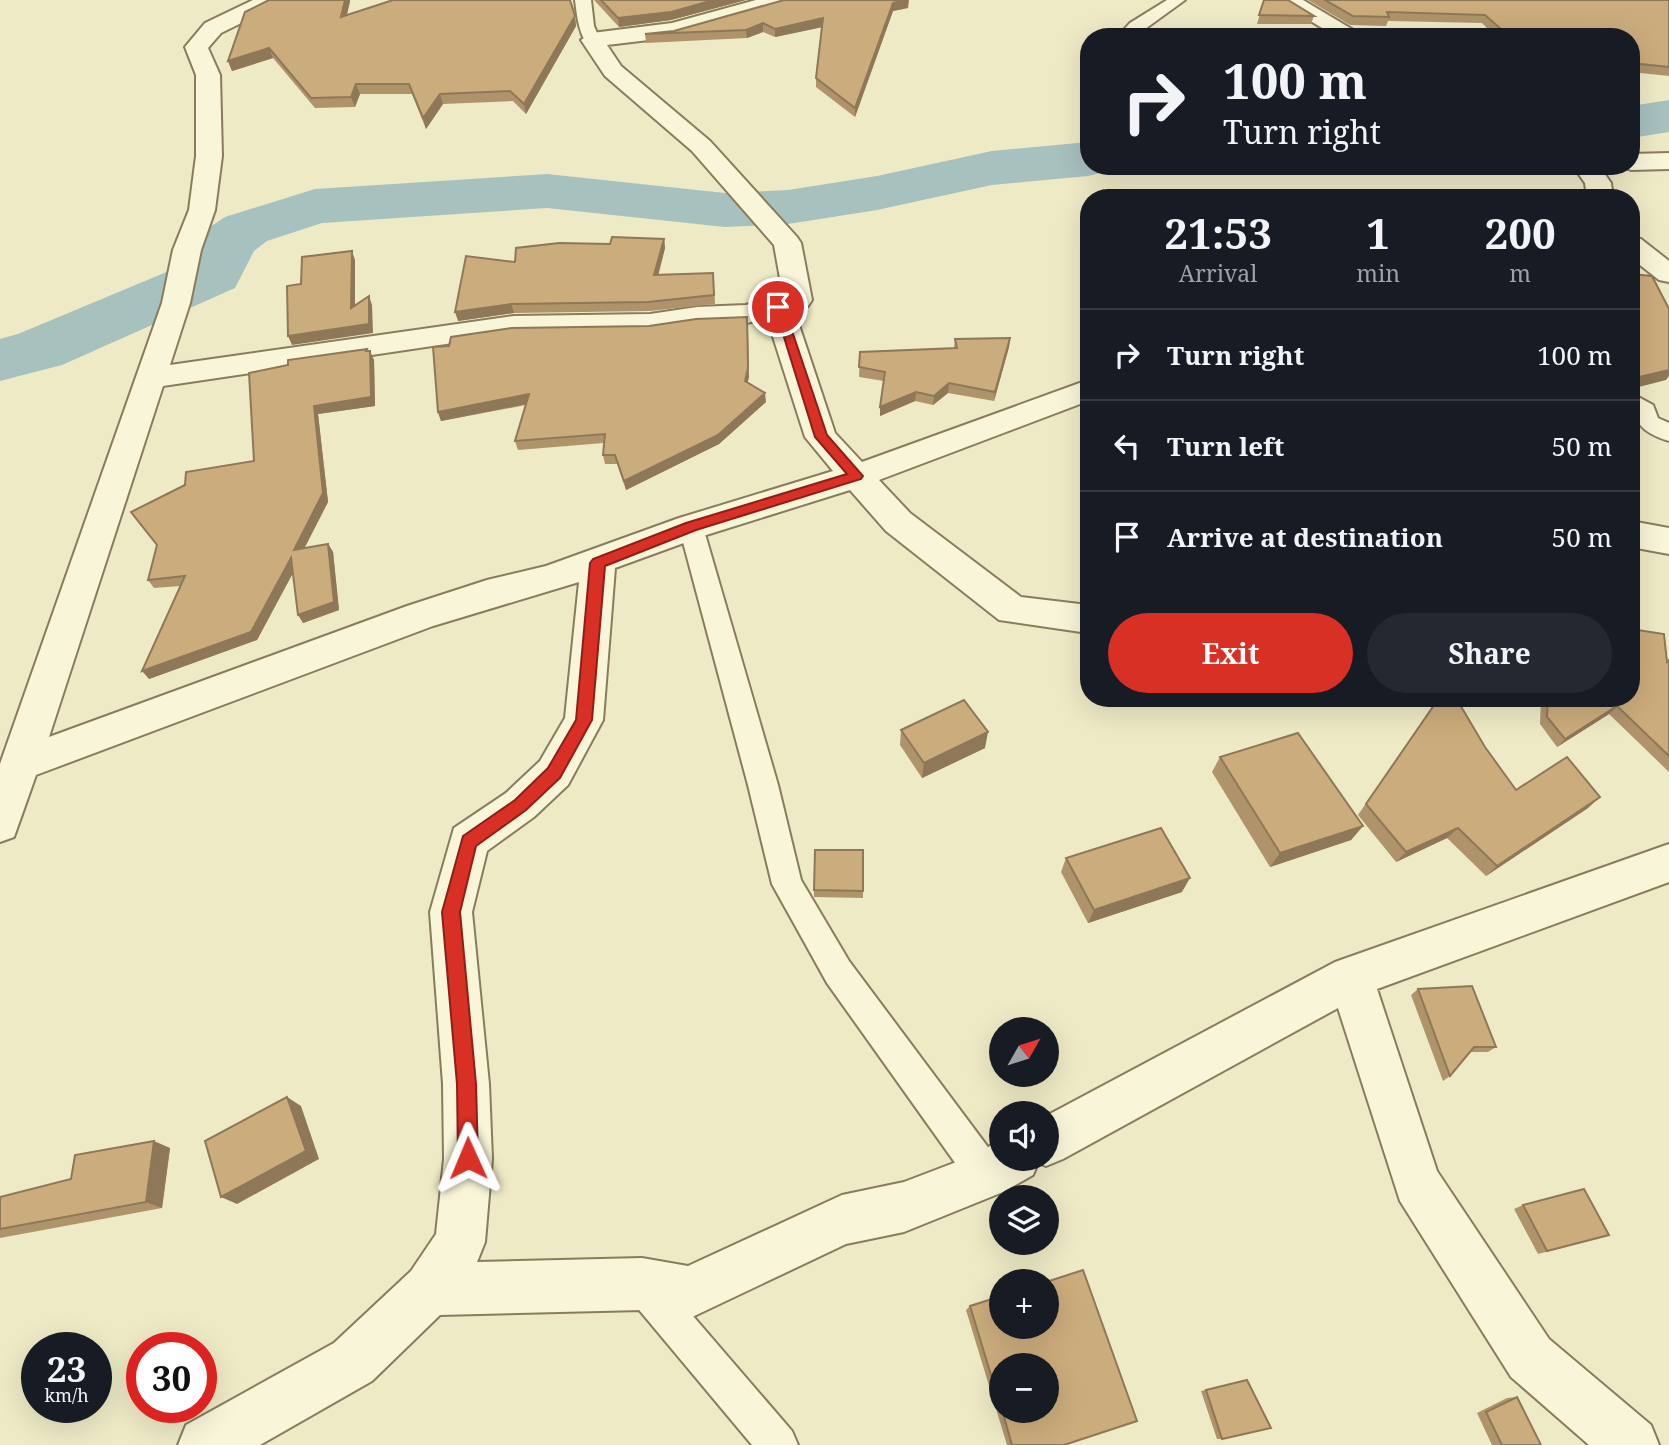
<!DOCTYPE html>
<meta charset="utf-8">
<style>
:root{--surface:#171b24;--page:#242831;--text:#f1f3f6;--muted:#9ea1a6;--line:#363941;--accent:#d93025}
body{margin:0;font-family:"Noto Serif",serif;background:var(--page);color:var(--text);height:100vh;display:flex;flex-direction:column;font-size:26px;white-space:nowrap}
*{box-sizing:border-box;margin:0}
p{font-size:23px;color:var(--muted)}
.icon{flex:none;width:38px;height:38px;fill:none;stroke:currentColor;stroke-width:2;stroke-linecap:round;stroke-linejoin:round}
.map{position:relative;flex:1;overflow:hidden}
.drawer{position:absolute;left:1080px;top:189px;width:560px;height:518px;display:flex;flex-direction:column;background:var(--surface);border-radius:28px;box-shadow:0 7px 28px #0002}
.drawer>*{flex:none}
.guide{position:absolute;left:1080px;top:28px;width:560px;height:147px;border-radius:28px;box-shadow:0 7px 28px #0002;background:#171b24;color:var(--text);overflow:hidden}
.needle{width:46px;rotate:51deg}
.buttons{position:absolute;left:989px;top:1017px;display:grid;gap:14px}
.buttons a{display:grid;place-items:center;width:70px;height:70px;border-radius:50%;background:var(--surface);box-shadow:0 7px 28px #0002;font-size:35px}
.speed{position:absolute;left:21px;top:1332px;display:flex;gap:14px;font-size:35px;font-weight:700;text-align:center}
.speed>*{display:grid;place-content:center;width:91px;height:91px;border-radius:50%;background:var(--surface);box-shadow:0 7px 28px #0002;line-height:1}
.speed small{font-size:18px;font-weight:400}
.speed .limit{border:10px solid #d22;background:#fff;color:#111}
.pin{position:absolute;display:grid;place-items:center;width:60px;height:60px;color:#fff;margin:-30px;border:4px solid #fff;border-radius:50%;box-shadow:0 2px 7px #0007}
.me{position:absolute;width:77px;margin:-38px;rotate:359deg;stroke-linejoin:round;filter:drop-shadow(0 0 5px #0008)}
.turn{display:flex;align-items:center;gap:24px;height:147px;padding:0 28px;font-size:32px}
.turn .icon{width:91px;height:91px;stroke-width:2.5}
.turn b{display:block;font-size:49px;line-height:60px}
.eta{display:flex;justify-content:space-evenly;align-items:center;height:119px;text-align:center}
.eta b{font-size:42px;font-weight:700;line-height:49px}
.action{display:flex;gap:14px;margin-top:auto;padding:14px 28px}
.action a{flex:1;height:80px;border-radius:42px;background:var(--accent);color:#fff;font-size:28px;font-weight:700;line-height:80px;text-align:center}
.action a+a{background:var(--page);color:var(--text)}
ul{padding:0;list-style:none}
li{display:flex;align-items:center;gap:21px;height:91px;padding:0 28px;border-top:2px solid var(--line)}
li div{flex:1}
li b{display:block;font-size:26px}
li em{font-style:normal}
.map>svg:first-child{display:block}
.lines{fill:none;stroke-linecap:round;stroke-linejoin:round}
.river{fill:#a7c1bf;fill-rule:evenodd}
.service-casing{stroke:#897c5c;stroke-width:4}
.minor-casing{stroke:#897c5c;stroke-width:4}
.service{fill:#f8f5d9;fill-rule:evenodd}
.minor{fill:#f8f5d9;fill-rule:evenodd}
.wall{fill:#af946b;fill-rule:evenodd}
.shaded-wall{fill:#8e7857}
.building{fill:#cbac7c;stroke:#8e7857;stroke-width:2}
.route{fill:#d93025;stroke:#8d1f18;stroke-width:2}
</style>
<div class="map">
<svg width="1669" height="1445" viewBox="0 0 1669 1445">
<rect width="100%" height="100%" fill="#eeeac6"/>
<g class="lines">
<g class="river">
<polygon points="1669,100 1669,132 1631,138 1631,106"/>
<polygon points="1088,142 1088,166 1111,166 1108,171 1088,176 992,185 877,210 788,224 725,227 547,208 322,223 267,241 254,251 235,288 62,365 0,381 0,339 18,334 188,263 207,229 225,217 315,189 547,174 725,193 788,190 877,176 992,151"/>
</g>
<defs>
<g id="service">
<path d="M575,0H591L594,26L600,40L598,43H586C578,29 577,16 575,0Z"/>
<polygon points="1167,0 1185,0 1134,37 1117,37 1130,23"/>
<path d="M1631,393L1653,405L1658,418L1669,423V441C1642,433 1631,421 1631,393Z"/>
<polygon points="691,518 700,521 703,527 778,785 801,880 849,961 999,1162 1004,1175 999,1188 986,1193 973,1188 827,983 772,884 748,785 679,527 682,521"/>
<polygon points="643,1267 656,1273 792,1431 798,1445 752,1445 630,1299 624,1286 630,1273"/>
</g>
<g id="minor">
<path d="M253,0H281L278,5L221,33L208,48L220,75L222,156L215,210L201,250L190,303L170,365L514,316L650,314L697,307L746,305L783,295L774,245L692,151L605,76L581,40L592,33L672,23L756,0H791L788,5L674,37L607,45L621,66L710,141L797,237L801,243L812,300L808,306L794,310L835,433L862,462L1088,380V401L879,480L910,513L1021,597L1088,605V633L999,620L886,531L850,490L703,536L615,568L603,720L568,785L534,817L487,851L472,912L489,1084L492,1159L485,1242L477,1262L642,1258L688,1266L842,1195L904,1182L972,1156L1001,1140V1158H1046V1116L1335,962L1669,844V882L1377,989L1437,1171L1549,1339L1651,1425L1659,1445H1589L1511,1377L1400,1201L1338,1008L1063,1159L1046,1166L1038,1163L1033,1175L1003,1192L904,1232L846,1244L690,1318L642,1310L440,1315L372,1381L260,1445H178L186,1425L334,1343L411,1271L436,1234L444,1159L443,1084L430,912L454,828L506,793L540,761L565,718L579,582L433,626L36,775L14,837L0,842V764L162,303L173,250L189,210L196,156V75L185,47L205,23ZM767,318L805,437L833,471L679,518L546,566L487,580L407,606L49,737L163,386L514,334L650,332L697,325L747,323Z"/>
<polygon points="1276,0 1303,0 1365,37 1337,37"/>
<polygon points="1669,153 1669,169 1631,170 1621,166 1631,166 1631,154"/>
<polygon points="1573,166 1599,166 1611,183 1613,198 1587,198 1585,183"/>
<polygon points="1631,237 1641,239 1669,261 1669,282 1659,280 1631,258"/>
<polygon points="1631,521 1669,528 1669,554 1631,547"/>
</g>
</defs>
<use href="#service" class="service-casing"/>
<use href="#minor" class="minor-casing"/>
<use href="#service" class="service"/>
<use href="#minor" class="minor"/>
</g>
<g class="wall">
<polygon points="594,0 746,0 671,20 619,27"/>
<polygon points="1264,0 1314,16 1311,24 1257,24"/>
<polygon points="1308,0 1669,0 1669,76 1631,72 1631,37 1496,37 1482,23 1388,21 1386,26 1350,25"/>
<polygon points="350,1 347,15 575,16 576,26 526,114 513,101 443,104 426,129 412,94 360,94 355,107 315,108 273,58 232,71 228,61"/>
<polygon points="908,8 893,11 855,117 816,87 816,78 822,27 775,37 763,32 747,38 646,43 645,34"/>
<polygon points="664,239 665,248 658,275 714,282 715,304 650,311 514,313 458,321 515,262 610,244"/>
<polygon points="1010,338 1009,347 994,401 948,393 933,405 915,401 880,416 884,381 859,377 860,352 954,348 955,339"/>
<polygon points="449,346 749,377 747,383 766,402 719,444 626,490 617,464 605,464 603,455 604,443 518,450 515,441 526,405 441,421 438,412"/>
<polygon points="368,351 374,360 375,406 318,414 328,502 304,548 328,544 333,552 339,610 303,623 293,573 257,640 149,679 180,586 154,588 148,580 254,461"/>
<polygon points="1669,660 1669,772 1609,714 1557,747 1540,724 1541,698 1631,698"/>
<polygon points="1438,698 1456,698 1485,747 1516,790 1588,808 1486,876 1447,838 1396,862 1358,815"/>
<polygon points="901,730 985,748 922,778 900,745"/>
<polygon points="1220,757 1363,826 1351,840 1270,867 1212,772"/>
<polygon points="863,850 863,898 814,897 814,890"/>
<polygon points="1066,858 1182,892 1088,923 1061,872"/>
<polygon points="1418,989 1496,1047 1488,1052 1470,1052 1450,1076 1443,1081 1411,995"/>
<polygon points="170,1148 162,1208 0,1238 0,1197 71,1179"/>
<polygon points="1523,1205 1599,1238 1538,1254 1514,1209"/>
<path d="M1083,1270L1137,1421L1064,1445H1007L966,1310L970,1306L1001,1296V1326H1046V1282ZM1001,1365H1046V1410H1001Z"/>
<polygon points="1247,1380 1222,1439 1217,1439 1201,1391"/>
<polygon points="1517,1397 1541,1445 1492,1445 1477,1413 1507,1398"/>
</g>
<g class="shaded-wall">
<polygon points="345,0 350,0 350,1 344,27 341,17"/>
<polygon points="714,0 746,0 671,20 619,27 618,18"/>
<polygon points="904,0 909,0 908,8 893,11 855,117 855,108 893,3"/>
<polygon points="575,16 576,26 526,114 524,104"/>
<polygon points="823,18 823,27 775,37 775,29"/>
<polygon points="763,23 763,32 747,38 746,30"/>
<polygon points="269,48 273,58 232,71 228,61"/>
<polygon points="356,84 360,94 355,107 351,97"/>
<polygon points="440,94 443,104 426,129 423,118"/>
<polygon points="664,239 665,248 656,284 654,275"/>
<polygon points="352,251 355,260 355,318 351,308"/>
<polygon points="369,296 372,305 373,333 292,345 288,336 369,324"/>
<polygon points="511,304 514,313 458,321 455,312"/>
<polygon points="748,326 749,377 746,390 745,381"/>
<polygon points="1010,338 1009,347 994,401 995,392"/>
<polygon points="367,349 370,357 370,351 374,360 375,406 318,414 328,502 299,559 294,550 314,406"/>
<polygon points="1669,370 1669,376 1666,380 1631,389 1631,379"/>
<polygon points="949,383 948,393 933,405 934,396"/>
<polygon points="916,392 915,401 880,416 880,407"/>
<polygon points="765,393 766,402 719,444 626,490 624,481"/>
<polygon points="529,394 532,403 441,421 438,412"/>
<polygon points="328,544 333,552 339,610 303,623 298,615"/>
<polygon points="291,558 296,567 257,640 149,679 142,671"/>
<polygon points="1617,706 1609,714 1557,747 1565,739"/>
<polygon points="988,732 985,748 922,778 924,763"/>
<polygon points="1600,797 1588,808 1486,876 1497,866"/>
<polygon points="1363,826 1351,840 1270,867 1280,853"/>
<polygon points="1458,828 1447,838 1396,862 1406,852"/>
<polygon points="1190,878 1182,892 1088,923 1094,910"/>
<polygon points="287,1097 301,1106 319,1159 237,1204 221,1197"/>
<polygon points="154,1141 170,1148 162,1208 146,1202"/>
</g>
<g class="building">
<polygon points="269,0 345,0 341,17 393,0 570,0 575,16 524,104 510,91 440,94 423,118 409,84 356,84 351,97 311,98 269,48 228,61 245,12"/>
<polygon points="601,0 714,0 671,12 618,18"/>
<polygon points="784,0 904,0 893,3 855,108 816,78 823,18 775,29 763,23 746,30 645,34 674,31"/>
<polygon points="1264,0 1288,0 1314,16 1259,15"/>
<polygon points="1325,0 1669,0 1669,67 1631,63 1631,37 1510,37 1485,15 1387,12 1389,17 1353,16"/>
<polygon points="612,237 664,239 654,275 713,273 714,295 648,302 511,304 455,312 466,256 515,262 516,248 559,243 610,244"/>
<polygon points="352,251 351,308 369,296 369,324 288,336 287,286 301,284 302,257"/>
<polygon points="1631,274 1652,276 1669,309 1669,370 1631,379"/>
<polygon points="747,317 748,368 745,381 765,393 718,435 624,481 615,455 603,455 605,434 515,441 529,394 438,412 433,347 449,346 451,337 512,328 649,326 696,319"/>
<polygon points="1010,338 995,392 949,383 934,396 916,392 880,407 885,372 859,367 860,352 957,348 955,339"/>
<polygon points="367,349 366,351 370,351 371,397 314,406 323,493 294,550 328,544 334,602 298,615 291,558 251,632 142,671 185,576 148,580 157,545 131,512 185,485 186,472 254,461 249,373 288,365 288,360"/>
<polygon points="1631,629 1664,634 1667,662 1669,660 1669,756 1617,706 1565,739 1547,717 1548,698 1631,698"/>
<polygon points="1439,698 1456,698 1485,747 1516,790 1567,757 1600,797 1497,866 1458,828 1406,852 1366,804"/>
<polygon points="964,700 988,732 924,763 901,730"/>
<polygon points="1298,733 1363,826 1280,853 1220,757"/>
<polygon points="1161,828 1190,878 1094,910 1066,858"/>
<polygon points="815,850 863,850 863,891 814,890"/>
<polygon points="1472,986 1496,1047 1474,1047 1450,1076 1418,989"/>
<polygon points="287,1097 306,1151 221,1197 205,1141"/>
<polygon points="154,1141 146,1202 0,1229 0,1197 71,1179 75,1155"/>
<polygon points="1584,1189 1609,1235 1547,1251 1523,1205"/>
<polygon points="1083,1270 1137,1421 1064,1445 1012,1445 1002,1410 1046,1410 1046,1365 1001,1365 1001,1408 970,1306 1001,1296 1001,1326 1046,1326 1046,1282"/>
<polygon points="1247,1380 1271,1428 1222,1439 1206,1390"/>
<polygon points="1517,1397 1541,1445 1502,1445 1486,1412"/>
</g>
<polygon class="route" points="774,305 784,307 827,435 863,476 861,479 696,530 605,566 592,720 560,778 526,810 476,846 460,912 476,1084 478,1158 475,1166 468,1169 461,1166 458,1158 457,1084 442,912 463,836 515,800 548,768 576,720 590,563 593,559 686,523 847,474 815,437"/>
</svg>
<div class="buttons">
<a><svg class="needle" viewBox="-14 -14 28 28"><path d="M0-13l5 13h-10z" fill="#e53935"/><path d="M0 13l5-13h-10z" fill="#9ea1a6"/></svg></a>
<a><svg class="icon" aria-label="sound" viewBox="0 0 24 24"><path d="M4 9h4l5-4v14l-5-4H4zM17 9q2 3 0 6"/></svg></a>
<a><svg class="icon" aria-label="layers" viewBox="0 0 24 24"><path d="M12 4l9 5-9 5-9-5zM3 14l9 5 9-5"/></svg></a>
<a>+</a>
<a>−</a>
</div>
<div class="speed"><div>23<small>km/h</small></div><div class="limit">30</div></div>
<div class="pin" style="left:778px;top:307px;background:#d93025"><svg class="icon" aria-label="arrive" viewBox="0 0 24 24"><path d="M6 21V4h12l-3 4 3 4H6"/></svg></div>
<svg class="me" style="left:468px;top:1158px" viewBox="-20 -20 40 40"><path d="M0-17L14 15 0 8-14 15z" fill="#d93025" stroke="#fff" stroke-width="4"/></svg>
<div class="guide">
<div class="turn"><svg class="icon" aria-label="right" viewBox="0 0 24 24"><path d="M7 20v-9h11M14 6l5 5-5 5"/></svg><div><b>100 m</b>Turn right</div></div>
</div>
<section class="drawer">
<div class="eta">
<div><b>21:53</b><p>Arrival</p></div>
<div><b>1</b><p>min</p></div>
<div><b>200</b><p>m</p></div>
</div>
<ul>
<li><svg class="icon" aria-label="right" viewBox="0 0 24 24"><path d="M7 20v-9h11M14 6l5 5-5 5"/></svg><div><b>Turn right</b></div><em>100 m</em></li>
<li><svg class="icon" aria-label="left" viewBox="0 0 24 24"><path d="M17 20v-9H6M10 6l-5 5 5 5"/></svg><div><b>Turn left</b></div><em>50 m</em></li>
<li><svg class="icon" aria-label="arrive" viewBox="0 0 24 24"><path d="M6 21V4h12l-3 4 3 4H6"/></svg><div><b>Arrive at destination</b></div><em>50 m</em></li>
</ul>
<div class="action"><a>Exit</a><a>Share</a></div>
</section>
</div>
